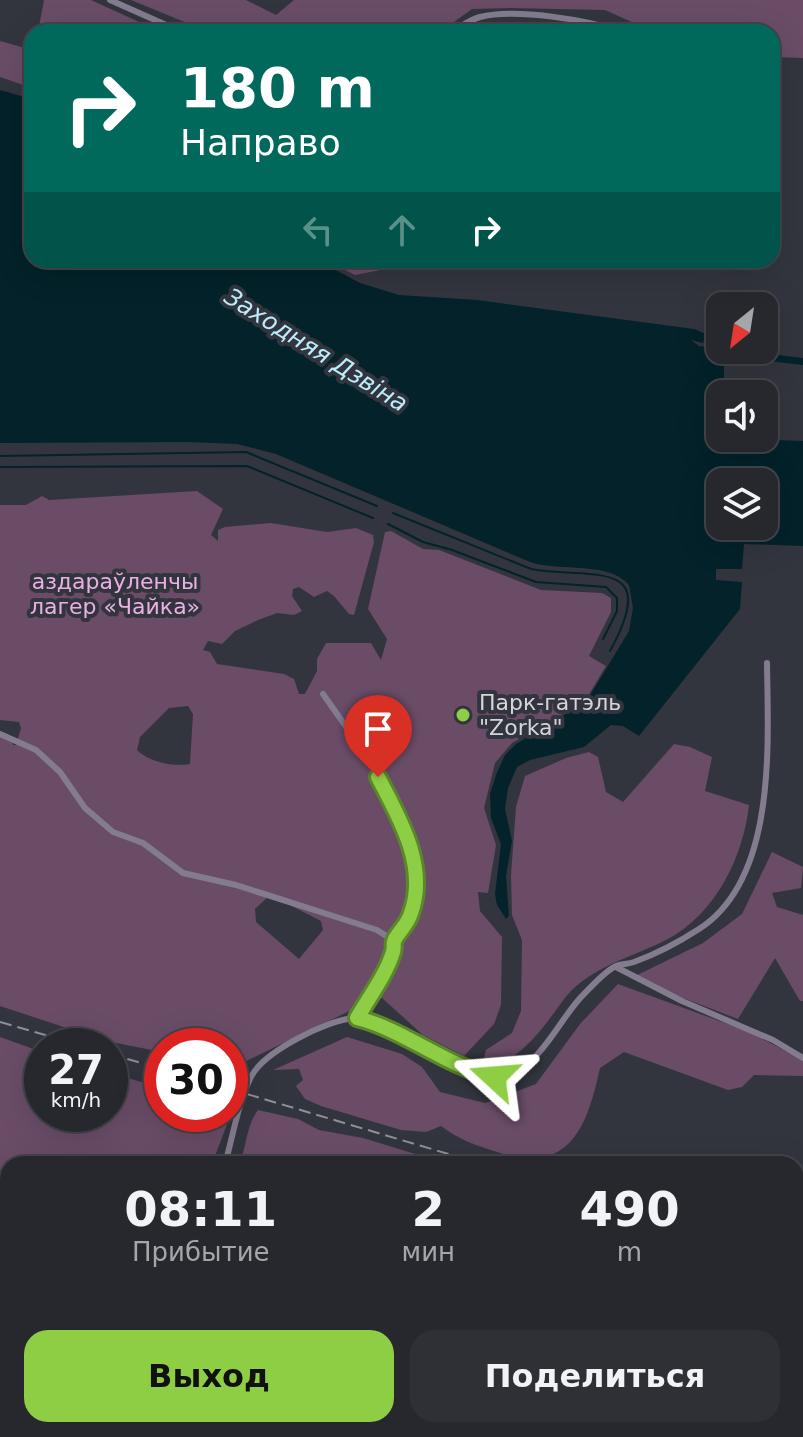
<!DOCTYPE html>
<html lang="ru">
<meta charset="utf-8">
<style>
:root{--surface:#26282e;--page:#2e3036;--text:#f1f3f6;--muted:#a4a6aa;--line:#42444a;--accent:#8dce44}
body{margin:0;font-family:"DejaVu Sans",sans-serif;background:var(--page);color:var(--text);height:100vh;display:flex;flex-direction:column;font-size:30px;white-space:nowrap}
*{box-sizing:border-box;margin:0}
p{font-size:26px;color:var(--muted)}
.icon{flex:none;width:44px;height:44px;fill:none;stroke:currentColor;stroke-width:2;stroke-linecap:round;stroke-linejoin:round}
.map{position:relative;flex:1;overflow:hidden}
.side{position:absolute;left:0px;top:1156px;width:804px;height:282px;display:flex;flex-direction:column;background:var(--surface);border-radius:24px 24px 0 0;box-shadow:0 8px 32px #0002,0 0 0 2px var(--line)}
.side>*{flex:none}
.hud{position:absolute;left:24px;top:24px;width:756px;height:244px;border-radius:24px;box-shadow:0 8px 32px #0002,0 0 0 2px var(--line);background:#00695c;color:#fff;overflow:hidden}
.needle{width:52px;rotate:210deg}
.controls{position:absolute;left:706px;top:292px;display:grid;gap:16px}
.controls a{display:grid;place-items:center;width:72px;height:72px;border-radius:16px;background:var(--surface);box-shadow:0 8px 32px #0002,0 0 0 2px var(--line);font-size:40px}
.speed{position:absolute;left:24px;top:1028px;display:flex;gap:16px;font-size:40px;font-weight:700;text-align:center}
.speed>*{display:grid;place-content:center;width:104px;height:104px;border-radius:50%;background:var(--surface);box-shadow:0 8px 32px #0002,0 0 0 2px var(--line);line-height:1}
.speed small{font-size:20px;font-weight:400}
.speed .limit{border:12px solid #d22;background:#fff;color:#111}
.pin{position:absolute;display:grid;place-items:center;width:68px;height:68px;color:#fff;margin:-82px -34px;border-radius:50% 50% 50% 0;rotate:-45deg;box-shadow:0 0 8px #0007}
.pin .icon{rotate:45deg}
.me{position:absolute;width:88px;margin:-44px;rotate:289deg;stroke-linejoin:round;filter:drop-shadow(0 0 6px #0008)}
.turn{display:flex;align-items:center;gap:28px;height:168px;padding:0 24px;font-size:36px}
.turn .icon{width:104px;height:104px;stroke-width:2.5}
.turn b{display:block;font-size:56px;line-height:68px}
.lanes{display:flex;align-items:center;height:76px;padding:0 24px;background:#0003;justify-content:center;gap:40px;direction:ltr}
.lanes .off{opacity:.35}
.eta{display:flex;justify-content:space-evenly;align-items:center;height:136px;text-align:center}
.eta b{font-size:48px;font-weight:700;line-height:56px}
.action{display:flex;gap:16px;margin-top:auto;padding:16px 24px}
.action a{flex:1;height:92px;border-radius:24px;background:var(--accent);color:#111;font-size:32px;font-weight:700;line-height:92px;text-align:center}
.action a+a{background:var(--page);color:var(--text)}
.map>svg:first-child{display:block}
.green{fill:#6a4c67;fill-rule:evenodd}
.water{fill:#032229;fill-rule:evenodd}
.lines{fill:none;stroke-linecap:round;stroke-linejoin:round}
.stream{stroke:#032229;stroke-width:2}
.minor{stroke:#837c8f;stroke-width:6}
.rail{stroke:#8e9096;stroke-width:2;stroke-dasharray:12 6;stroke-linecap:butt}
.route-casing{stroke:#5c862c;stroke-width:20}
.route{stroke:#8dce44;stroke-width:14}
.poi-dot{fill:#8dce44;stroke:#33353e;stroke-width:3}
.labels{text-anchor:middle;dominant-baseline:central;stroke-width:8;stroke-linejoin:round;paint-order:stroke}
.park-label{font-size:22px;fill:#e9b0e3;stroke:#33353e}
.poi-label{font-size:22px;fill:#d3d5da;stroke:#33353e;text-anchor:start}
.water-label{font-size:24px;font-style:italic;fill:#baeefc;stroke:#33353e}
</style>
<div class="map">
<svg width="803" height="1437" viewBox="0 0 803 1437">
<rect width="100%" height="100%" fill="#33353e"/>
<g class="green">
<polygon points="44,0 91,0 161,32 38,32"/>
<polygon points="131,0 246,0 276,15 294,0 803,0 803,58 772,57 772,32 654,32 605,10 511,8 472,9 440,32 209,32"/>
<polygon points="0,41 32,50 32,88 0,77"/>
<polygon points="326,260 431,260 355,275"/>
<path d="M197,491L223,509L211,535L218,541V530L225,527L271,523L327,532L356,528L373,535L374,542L354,615L349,614L334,596L327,591L314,597L299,587L293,589L292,596L302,611L294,615L277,613L258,620L235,631L222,644L208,641L203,650L210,652L217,664L284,674L294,679L299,694H305L317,671V659L326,643H371L381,660L387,639L368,609L385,532L391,531L423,549L439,550L541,590L602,593L611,598V612L589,656L606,666L585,701L512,743L495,763L484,808L496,845L488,893L478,892L480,911L502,937L501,1005L494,1024L464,1056L423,1035L382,998L370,1001L236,1066L230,1065V1046H162V1052L106,1041L0,1006V734L11,737L13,745H16L21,728L19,722L0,720V505H26L42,496L49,500ZM188,706L193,714L190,764C173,767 149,762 137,750L140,737L169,708ZM270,895L321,921L323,930L299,959L256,922L255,909Z"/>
<path d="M674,744L690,747L712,757L705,791L749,805C743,858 715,915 666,940C634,956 601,964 574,988C565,996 558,1008 551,1017C534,1040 518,1056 493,1070L483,1062L486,1050L512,1033L521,1011L522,940L512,915L511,875L516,807L525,776L566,758L589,752L598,757L606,792L623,802Z"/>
<polygon points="772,852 803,867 801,888 772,893 777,907 803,915 803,1001 800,1001 775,958 738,1019 631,978 703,943 742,914"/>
<path d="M618,984L747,1031L803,1060V1076L754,1075L742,1087L728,1090L624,1052L600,1068C587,1128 569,1176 497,1152C476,1145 459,1140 441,1126L426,1132L401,1130L321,1106L305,1099L296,1086L303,1080L299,1069L273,1070L347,1037L402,1054L422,1067L440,1092L485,1103L536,1084L580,1024Z"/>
<polygon points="0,1037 42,1052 42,1114 110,1114 110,1073 162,1088 162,1114 224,1114 229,1119 212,1164 8,1164 8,1262 0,1268"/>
<path d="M258,1110L298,1119L319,1130L363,1138L448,1164H239C247,1147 246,1125 258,1110Z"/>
<polygon points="422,1430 649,1430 654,1437 428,1437"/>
</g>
<path class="water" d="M0,90L32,99V260H317L360,283L399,295L477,300L694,329L706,334L703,343L691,340L699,346L803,358V365L724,356V383L736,378L743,379L744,394H720V438L803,441V546L744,544L742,569H716V580L742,582L740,609L639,736L623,726L611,725L584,747L530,760L517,767L508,788L505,809L512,841L506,876L509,916L506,919L497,905L495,894L501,844L491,818L490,794L496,775L505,755L516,744L586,702L629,631L633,608L629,585C609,561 561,572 530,562L276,454L237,444L189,442L0,443ZM720,482H764V526H720Z"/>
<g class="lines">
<g class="stream">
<polyline points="0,456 246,452 377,506"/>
<polyline points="0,467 247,466 373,518"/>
<path d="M393,513L531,569C592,580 662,556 610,651"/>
<polyline points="388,524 423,542 452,550 536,582 606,587 617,598 617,611 603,639"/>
<polyline points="0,1416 8,1412"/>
</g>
<g class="minor">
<polyline points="110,0 182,32"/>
<path d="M452,32C462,26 469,20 480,17C516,8 588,20 623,32"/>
<path d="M323,694C355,740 408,810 416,867C420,894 410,920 394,941"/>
<path d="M0,734L36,750L60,772L85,808L113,832L143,843L183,873L236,885L377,930L394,941C390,969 371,994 357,1018"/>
<polyline points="616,967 682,1001 773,1040 803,1058"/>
<path d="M225,1164C233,1136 238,1103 251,1077C263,1052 327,1020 354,1018C361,1018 371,1021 378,1023C409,1037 461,1076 493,1077C537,1078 557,1020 584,994C593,985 604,972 616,966C621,964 628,964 634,962C656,954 679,942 699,929C777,879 768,744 767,663"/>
<polyline points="152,1437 152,1430"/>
</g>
<g class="rail">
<polyline points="0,1022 83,1046"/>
<polyline points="110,1054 162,1069"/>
<polyline points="230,1089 482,1164"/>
<polyline points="796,1240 803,1241"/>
</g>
</g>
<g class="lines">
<defs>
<path id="route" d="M378,777C399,817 428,866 411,913C408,924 400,930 395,939C392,946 395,944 393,952C386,975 369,997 357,1018C405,1030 445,1066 494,1077"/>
</defs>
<use href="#route" class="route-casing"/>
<use href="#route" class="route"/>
</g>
<circle class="poi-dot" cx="463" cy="715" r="8"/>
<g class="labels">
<g class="park-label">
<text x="115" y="581">аздараўленчы<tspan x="115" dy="25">лагер «Чайка»</tspan></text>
</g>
<g class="poi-label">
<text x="479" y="702">Парк-гатэль<tspan x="479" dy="25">"Zorka"</tspan></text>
</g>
<g class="water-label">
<text transform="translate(316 350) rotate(32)">Заходняя Дзвіна</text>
</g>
</g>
</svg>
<div class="controls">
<a><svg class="needle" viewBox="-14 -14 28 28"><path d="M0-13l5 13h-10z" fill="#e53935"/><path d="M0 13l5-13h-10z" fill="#a4a6aa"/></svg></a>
<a><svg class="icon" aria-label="sound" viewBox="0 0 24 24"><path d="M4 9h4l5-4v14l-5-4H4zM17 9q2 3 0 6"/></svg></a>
<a><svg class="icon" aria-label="layers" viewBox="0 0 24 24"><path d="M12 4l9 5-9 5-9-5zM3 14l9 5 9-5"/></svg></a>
</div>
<div class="speed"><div>27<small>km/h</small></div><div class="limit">30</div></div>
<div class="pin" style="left:378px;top:777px;background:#d93025"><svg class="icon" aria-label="arrive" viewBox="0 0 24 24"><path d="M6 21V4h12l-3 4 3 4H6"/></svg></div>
<svg class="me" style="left:494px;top:1077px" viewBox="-20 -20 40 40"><path d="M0-17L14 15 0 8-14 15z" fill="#8dce44" stroke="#fff" stroke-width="4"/></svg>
<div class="hud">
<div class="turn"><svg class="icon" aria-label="right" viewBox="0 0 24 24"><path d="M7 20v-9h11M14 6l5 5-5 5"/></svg><div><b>180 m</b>Направо</div></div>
<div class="lanes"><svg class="icon off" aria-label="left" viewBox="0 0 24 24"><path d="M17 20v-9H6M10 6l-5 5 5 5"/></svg><svg class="icon off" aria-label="ahead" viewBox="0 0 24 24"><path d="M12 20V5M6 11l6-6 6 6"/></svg><svg class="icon" aria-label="right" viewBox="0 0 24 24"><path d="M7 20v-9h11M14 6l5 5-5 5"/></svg></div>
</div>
<section class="side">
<div class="eta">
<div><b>08:11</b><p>Прибытие</p></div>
<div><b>2</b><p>мин</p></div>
<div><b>490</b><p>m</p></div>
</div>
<div class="action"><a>Выход</a><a>Поделиться</a></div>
</section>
</div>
